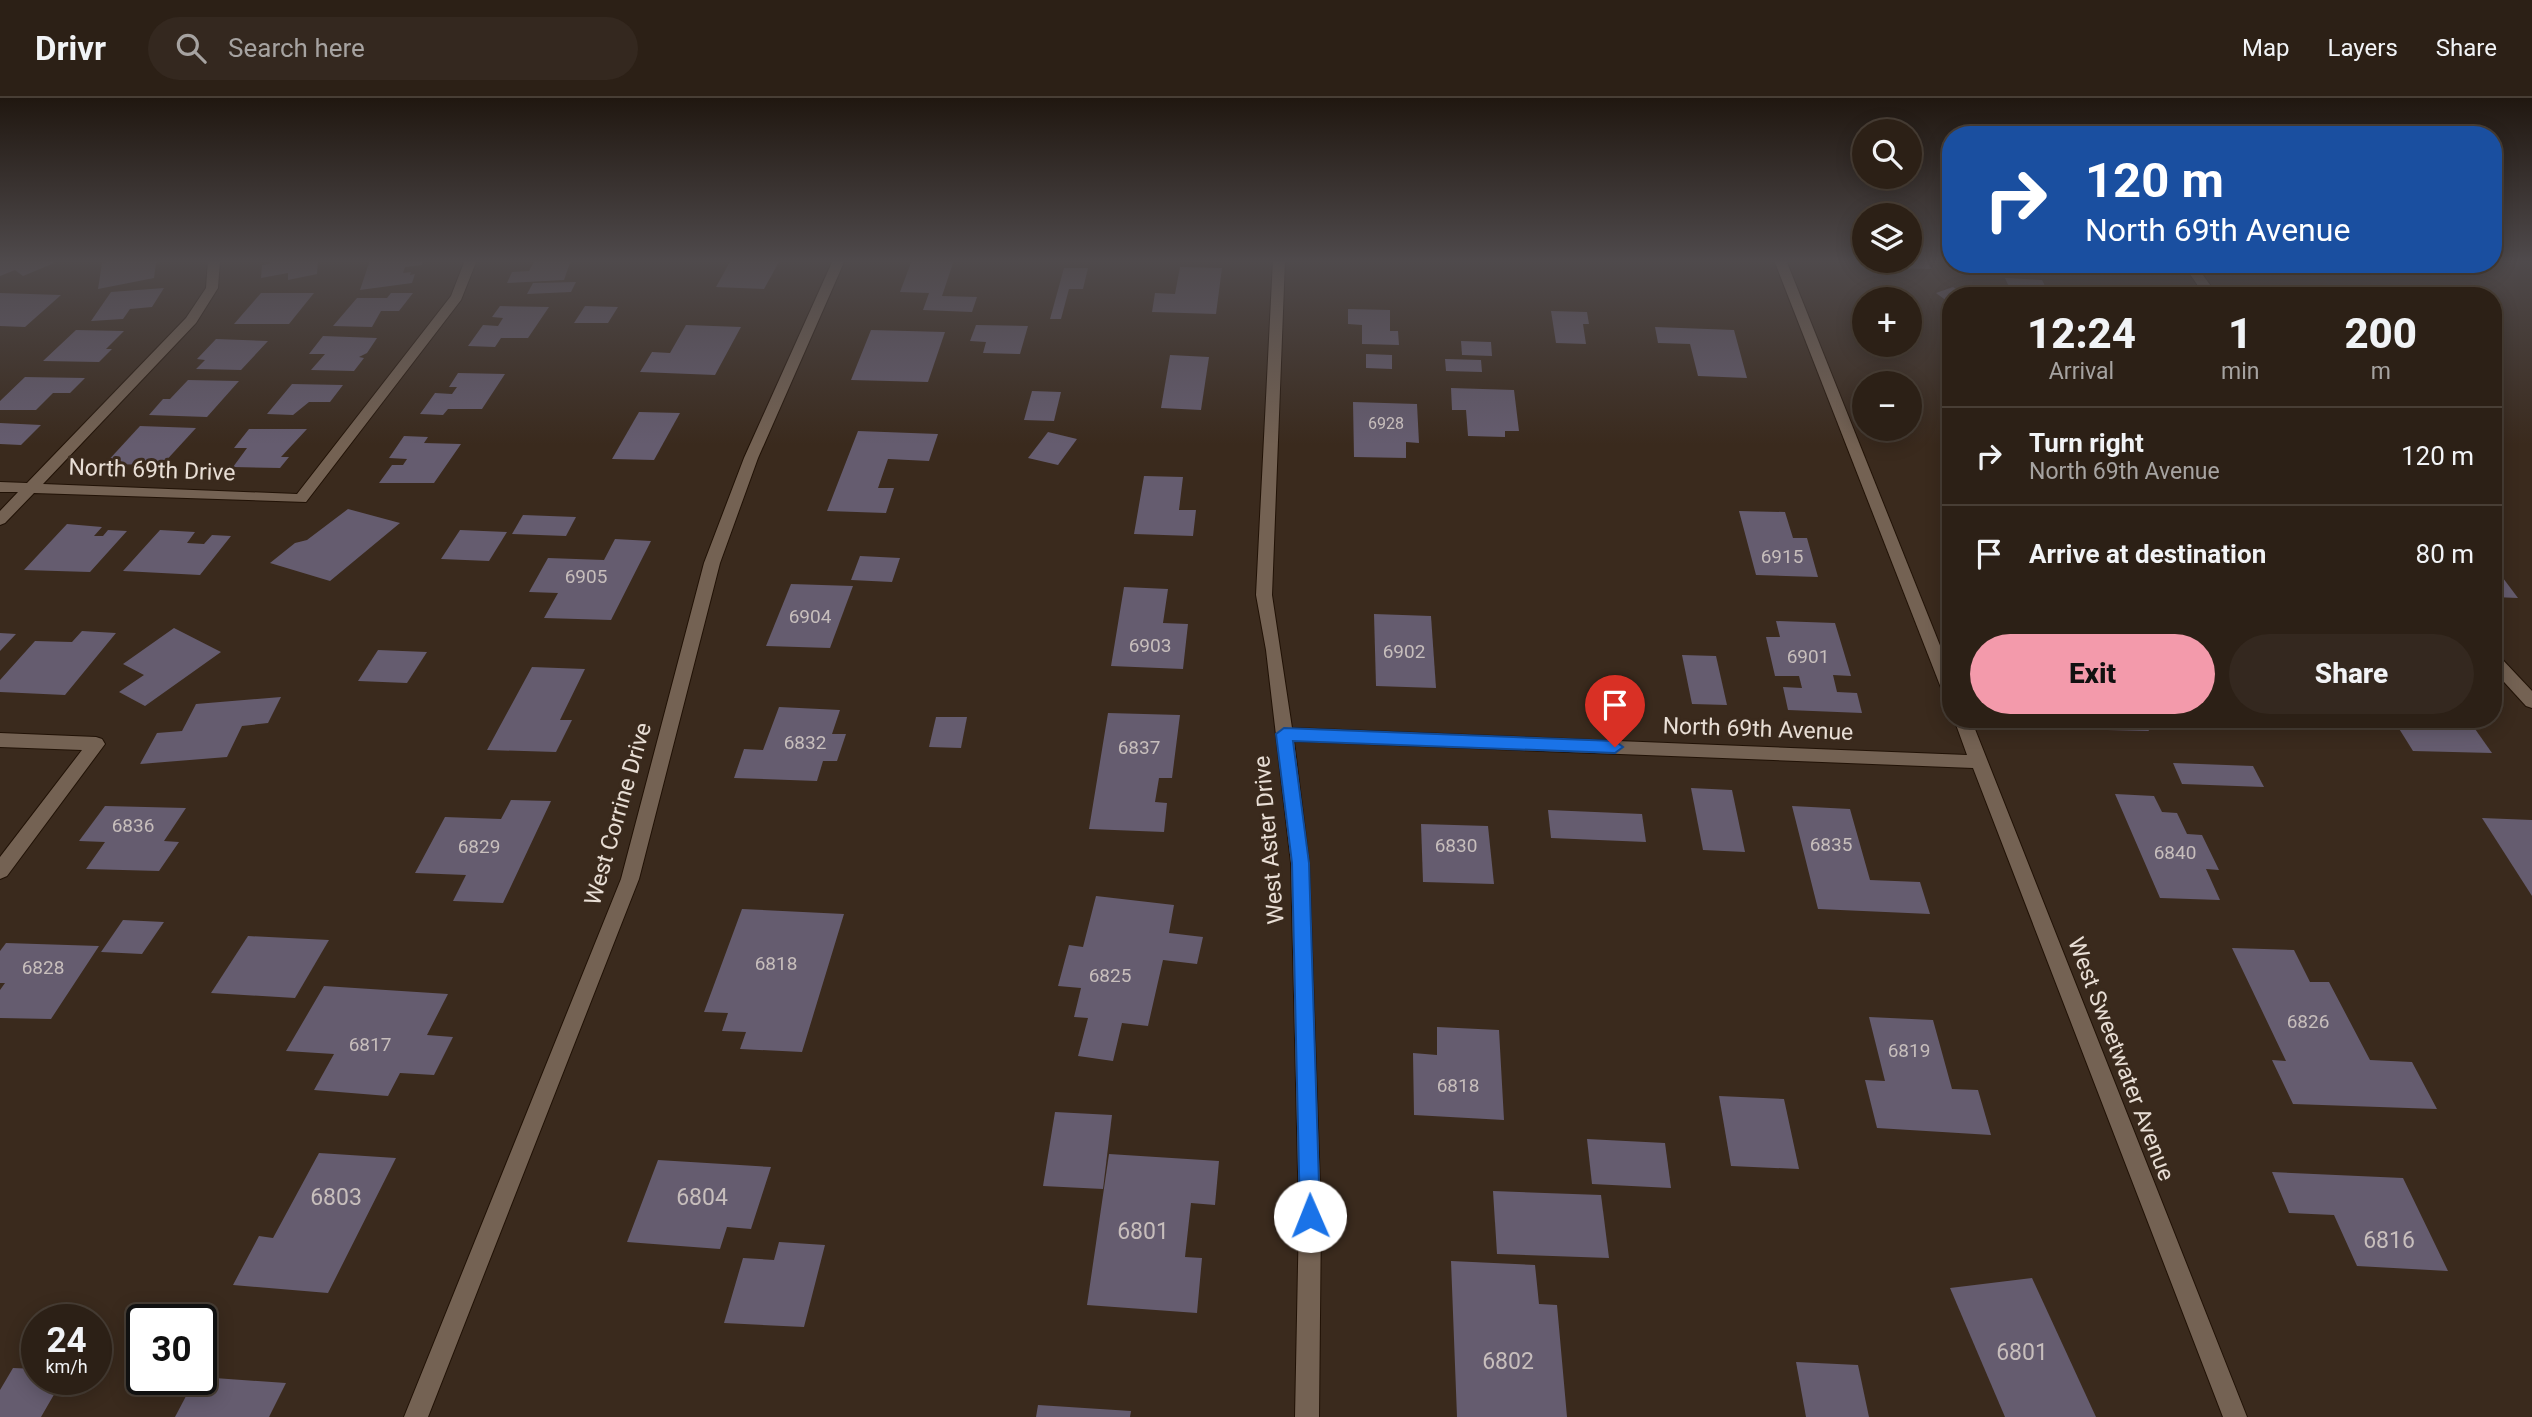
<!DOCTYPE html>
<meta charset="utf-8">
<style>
:root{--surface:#2c2016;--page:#34281f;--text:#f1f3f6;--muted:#a6a3a1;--line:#483e35;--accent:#f39aab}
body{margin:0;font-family:Roboto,sans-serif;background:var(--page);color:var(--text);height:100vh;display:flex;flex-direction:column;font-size:26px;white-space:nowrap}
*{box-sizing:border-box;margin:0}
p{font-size:23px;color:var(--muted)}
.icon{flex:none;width:38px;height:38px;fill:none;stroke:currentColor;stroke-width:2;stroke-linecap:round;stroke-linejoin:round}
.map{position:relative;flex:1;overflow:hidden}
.sheet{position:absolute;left:1942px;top:189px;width:560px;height:441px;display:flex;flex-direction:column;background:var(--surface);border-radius:28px;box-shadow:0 4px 18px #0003,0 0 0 2px var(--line)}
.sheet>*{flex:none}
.top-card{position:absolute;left:1942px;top:28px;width:560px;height:147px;border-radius:28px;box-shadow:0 4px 18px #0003,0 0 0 2px var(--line);background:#1a4fa0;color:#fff;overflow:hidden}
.fabs{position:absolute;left:1852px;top:21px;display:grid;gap:14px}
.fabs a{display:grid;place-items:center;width:70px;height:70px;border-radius:50%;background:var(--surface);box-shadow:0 4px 18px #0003,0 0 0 2px var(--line);font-size:35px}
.speed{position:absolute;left:21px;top:1206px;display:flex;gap:14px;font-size:35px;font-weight:700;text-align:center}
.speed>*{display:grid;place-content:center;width:91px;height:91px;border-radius:50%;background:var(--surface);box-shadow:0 4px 18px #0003,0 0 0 2px var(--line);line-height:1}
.speed small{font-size:18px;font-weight:400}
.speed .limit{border:4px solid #111;border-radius:10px;background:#fff;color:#111}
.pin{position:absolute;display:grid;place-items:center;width:60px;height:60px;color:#fff;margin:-72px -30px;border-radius:50% 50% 50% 0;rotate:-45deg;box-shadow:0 0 7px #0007}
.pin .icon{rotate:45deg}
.me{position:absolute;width:77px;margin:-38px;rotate:359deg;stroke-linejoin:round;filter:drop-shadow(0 0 5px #0008)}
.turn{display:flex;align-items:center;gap:24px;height:147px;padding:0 28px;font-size:32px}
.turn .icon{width:91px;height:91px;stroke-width:2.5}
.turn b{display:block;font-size:49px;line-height:60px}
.eta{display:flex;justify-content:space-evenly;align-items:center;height:119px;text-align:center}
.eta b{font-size:42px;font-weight:800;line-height:49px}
.button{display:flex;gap:14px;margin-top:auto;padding:14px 28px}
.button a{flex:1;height:80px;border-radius:42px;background:var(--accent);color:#111;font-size:28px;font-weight:800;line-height:80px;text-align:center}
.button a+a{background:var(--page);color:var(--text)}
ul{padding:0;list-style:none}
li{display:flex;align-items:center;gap:21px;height:98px;padding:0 28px;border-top:2px solid var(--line)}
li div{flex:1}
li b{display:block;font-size:26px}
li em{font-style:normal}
header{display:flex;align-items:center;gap:42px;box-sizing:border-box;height:98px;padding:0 35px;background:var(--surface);border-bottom:2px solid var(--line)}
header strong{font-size:33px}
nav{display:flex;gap:38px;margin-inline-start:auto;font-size:24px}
.search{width:490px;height:63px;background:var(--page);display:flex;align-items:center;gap:18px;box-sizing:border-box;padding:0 24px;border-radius:38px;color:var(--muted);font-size:26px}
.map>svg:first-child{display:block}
.building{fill:#655c6f}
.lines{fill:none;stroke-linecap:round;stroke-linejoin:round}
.minor-casing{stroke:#211206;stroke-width:2}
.minor{fill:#746253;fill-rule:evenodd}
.route{fill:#1a73e8;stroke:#114b97;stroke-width:2}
.labels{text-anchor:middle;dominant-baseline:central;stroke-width:6;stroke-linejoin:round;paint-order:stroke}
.far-number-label{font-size:16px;fill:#c7bebc}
.number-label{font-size:19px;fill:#c7bebc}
.street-label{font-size:23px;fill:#e8ded5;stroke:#3a2a1d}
.near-number-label{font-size:23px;fill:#c7bebc}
</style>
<header>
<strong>Drivr</strong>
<div class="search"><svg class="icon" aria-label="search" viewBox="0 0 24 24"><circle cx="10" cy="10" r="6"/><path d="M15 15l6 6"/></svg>Search here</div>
<nav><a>Map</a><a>Layers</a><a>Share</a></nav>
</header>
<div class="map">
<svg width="2532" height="1319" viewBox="0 0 2532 1319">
<rect width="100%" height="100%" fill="#3a2a1d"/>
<g class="building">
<polygon points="5,162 50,162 54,165 23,178 15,172 0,178 0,164"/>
<polygon points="114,162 161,162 162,163 156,165 154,180 98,191 102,165"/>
<polygon points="270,162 318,162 317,176 288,182 288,175 261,180 262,167 270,166"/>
<polygon points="370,162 423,162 422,167 405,169 403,175 411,174 410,177 415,176 412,185 360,192"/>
<polygon points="535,162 571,162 564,182 507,185 512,174 529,173"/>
<polygon points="731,162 780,162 764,191 716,189"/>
<polygon points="912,162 954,162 942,198 977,199 972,214 923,212 929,195 900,194"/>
<polygon points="1927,162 1932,171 1892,170 1888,163"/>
<polygon points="1180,169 1222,170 1216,216 1152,214 1155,195 1175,196"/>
<polygon points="1064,170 1088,170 1083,191 1069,191 1061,221 1050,221"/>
<polygon points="2005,180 2042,182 2050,198 2013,198"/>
<polygon points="576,184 571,194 527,196 533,185"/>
<polygon points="1953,189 1966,198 1951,198 1951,206 1936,195"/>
<polygon points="164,190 152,209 130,211 123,221 91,223 111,194"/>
<polygon points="0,195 61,197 25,229 0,228"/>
<polygon points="261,195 314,195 289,226 234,226"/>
<polygon points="391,195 413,195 399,213 381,213 372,229 333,228 357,200 387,200"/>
<polygon points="500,208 549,209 528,240 501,240 495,249 468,248 483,227 498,228 503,220 492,219"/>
<polygon points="585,208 618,209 608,225 574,225"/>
<polygon points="1348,211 1390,212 1390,233 1398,233 1399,247 1362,246 1362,227 1348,226"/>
<polygon points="1551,213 1587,214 1589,226 1583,226 1586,246 1556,245"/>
<polygon points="686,227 741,229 715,277 640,274 652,254 670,255"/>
<polygon points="976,227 1028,228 1020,256 983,255 986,244 970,243"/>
<polygon points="1655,229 1734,232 1747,280 1698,278 1690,246 1658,245"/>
<polygon points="76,232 124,233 106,251 112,251 99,264 43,263"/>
<polygon points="871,232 945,234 928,284 851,282"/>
<polygon points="323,238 377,240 367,255 359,259 364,260 354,273 311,272 325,256 309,256"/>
<polygon points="216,241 268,243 241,272 196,271 205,262 197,261"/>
<polygon points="1461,243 1491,244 1492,258 1462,257"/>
<polygon points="1366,256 1392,257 1392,271 1366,270"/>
<polygon points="1170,257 1209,259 1201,312 1161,310"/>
<polygon points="1445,261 1481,262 1482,274 1446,273"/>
<polygon points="458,275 505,276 482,311 448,311 443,317 420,316 435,295 452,296 457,289 449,289"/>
<polygon points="25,279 85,280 70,295 53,295 36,312 0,312 0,303"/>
<polygon points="188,282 239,283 207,319 149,317 163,301 170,301"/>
<polygon points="292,286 343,287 330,304 309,304 293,317 267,316"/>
<polygon points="1451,290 1514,292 1519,333 1505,333 1505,339 1468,338 1466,312 1452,312"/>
<polygon points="1032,293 1061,294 1054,323 1024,322"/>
<polygon points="1353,304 1417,306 1419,345 1406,344 1406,360 1354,359"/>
<polygon points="639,314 680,315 654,362 612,361"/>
<polygon points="0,325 41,327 21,347 0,346"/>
<polygon points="140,328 196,330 162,367 105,366"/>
<polygon points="249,331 307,331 281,359 289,359 280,370 233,369 247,350 234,350"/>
<polygon points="858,333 938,336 929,363 888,361 878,390 894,390 886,415 827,413"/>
<polygon points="1048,334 1077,341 1058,367 1028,360"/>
<polygon points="404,338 428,339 424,345 461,346 434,385 379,385 392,367 403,367 407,361 389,360"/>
<polygon points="1144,378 1183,379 1179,412 1196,412 1193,438 1134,436"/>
<polygon points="348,411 400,425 330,483 270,465 295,445 307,442"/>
<polygon points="1739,413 1785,414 1793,440 1807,440 1818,479 1756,477"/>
<polygon points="523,417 576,419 566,438 512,436"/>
<polygon points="67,426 102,429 94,438 103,438 108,432 127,433 90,474 24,472"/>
<polygon points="160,432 195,434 187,445 204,446 212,437 231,438 200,477 123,473"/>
<polygon points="460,432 507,434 489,463 441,461"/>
<polygon points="615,441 651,443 611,522 544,520 558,495 529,494 548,460 604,462"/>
<polygon points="860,458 900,460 892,484 851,482"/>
<polygon points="2494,468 2518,500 2494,499"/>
<polygon points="791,486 853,488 830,550 766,548"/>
<polygon points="1124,489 1168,491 1163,525 1188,526 1183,571 1111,568"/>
<polygon points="1374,516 1431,518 1436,590 1376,588"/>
<polygon points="1776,523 1835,525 1851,578 1833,577 1837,594 1857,595 1862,615 1788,612 1783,589 1802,590 1799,578 1775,578 1766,539 1780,539"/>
<polygon points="174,530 221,554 145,608 119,594 144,577 123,566"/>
<polygon points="82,533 116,535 65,597 0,594 0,582 35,543 72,544"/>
<polygon points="0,535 16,536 0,553"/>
<polygon points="378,552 427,554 407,585 358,583"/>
<polygon points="1682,557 1716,558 1727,607 1692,606"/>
<polygon points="532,569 585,571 560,622 572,622 556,654 487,652"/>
<polygon points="281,599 268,625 242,628 227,659 140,666 157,635 182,633 196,606"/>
<polygon points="779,609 840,612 832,636 846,636 837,663 823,663 817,683 734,680 744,651 763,652"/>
<polygon points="1108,615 1180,617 1172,680 1159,680 1155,704 1167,705 1164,734 1089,731"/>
<polygon points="936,619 967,619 961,650 929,649"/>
<polygon points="2102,621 2143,621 2149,633 2107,632"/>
<polygon points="2393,621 2468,621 2492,655 2413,653"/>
<polygon points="2173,665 2253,668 2264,689 2182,686"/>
<polygon points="1691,690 1732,692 1745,754 1703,752"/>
<polygon points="2115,696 2154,698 2162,714 2177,715 2187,736 2202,737 2219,772 2206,771 2220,802 2160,800"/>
<polygon points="511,702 551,703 503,805 453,803 466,777 415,775 445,719 501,721"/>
<polygon points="105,708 186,710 164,743 179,744 159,773 86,771 105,744 79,743"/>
<polygon points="1792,708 1850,711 1870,782 1920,784 1930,816 1818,811"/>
<polygon points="1548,712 1642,716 1646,744 1551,740"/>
<polygon points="2482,720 2532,722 2532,798"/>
<polygon points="1421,726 1488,728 1494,786 1423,784"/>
<polygon points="1096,798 1174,807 1169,835 1203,839 1197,866 1163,862 1148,928 1122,925 1113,963 1078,958 1088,920 1074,919 1081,890 1058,888 1069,847 1083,849"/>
<polygon points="742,811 844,816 802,954 740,951 746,934 722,933 728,915 704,914"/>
<polygon points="123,822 164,824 142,856 101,854"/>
<polygon points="248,838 329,842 295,900 211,895"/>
<polygon points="6,845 99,848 51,921 0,920 0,892 5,885 0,885 0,853"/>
<polygon points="2232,850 2294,852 2310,884 2329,884 2370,962 2412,964 2437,1011 2293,1006 2272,962 2286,963"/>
<polygon points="324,888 448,896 427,937 453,939 434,977 400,975 388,998 314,992 334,956 286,953"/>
<polygon points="1869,919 1933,922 1952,991 1978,992 1991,1037 1877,1030 1865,982 1885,983"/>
<polygon points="1437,929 1499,932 1504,1022 1414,1017 1413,955 1437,957"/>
<polygon points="1719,998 1784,1001 1799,1071 1731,1068"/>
<polygon points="1055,1014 1112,1017 1103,1091 1043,1088"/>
<polygon points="1587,1041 1665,1045 1671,1090 1592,1086"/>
<polygon points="319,1055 396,1060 328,1195 233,1187 259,1138 273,1140"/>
<polygon points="1109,1056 1219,1063 1215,1107 1191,1105 1185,1159 1202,1160 1197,1215 1087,1207"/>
<polygon points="658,1062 771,1069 751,1131 727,1129 720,1151 627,1144"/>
<polygon points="2272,1074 2403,1080 2448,1173 2357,1168 2334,1117 2289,1115"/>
<polygon points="1493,1093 1601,1097 1609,1160 1497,1156"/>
<polygon points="779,1144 825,1147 804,1229 724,1225 743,1160 774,1162"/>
<polygon points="1451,1163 1535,1167 1539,1206 1557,1207 1567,1319 1457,1319"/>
<polygon points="2032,1180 2096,1319 2005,1319 1950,1190"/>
<polygon points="1796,1264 1858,1267 1869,1319 1806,1319"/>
<polygon points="13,1270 37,1271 37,1281 63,1281 41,1319 0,1319 0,1292"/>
<polygon points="201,1279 286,1285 269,1319 175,1319 195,1281"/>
<polygon points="1038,1307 1131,1313 1130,1319 1036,1319"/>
</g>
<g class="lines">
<defs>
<g id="minor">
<polygon points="208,162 220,162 218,190 196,225 43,386 297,396 451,198 465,162 477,162 461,202 306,404 34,395 5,425 0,427 0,413 18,394 0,394 0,384 27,385 186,220 206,190"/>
<polygon points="833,162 845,162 758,360 720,465 639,781 428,1319 404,1319 621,781 704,465 744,360"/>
<polygon points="1273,162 1285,162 1272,497 1292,630 1967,657 1954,621 1971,621 2247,1319 2223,1319 1973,670 1294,643 1309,765 1321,1118 1319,1319 1295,1319 1299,1118 1291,765 1266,552 1256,497"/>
<polygon points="1774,162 1786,162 1951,575 1951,601 1945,599 1943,595"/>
<polygon points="2183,166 2195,166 2218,198 2205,198"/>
<polygon points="2494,557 2500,559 2532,593 2532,610 2526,608 2494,573"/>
<polygon points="0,635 96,639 102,641 105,646 7,778 0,781 0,759 82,652 0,649"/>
</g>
</defs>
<use href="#minor" class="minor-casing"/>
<use href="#minor" class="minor"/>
</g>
<linearGradient id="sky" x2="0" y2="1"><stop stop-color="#201710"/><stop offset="0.47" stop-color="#4f4a4c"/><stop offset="1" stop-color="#4f4a4c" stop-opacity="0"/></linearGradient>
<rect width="2532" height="347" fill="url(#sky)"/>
<polygon class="route" points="1284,630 1615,643 1623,649 1615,655 1293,643 1309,765 1320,1118 1317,1125 1310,1128 1303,1125 1300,1118 1292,765 1276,636"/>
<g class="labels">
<g class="far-number-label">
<text x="1386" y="325">6928</text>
</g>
<g class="number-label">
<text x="1782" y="458">6915</text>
<text x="586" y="478">6905</text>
<text x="810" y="518">6904</text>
<text x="1150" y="547">6903</text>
<text x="1404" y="553">6902</text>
<text x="1808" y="558">6901</text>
<text x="805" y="644">6832</text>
<text x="1139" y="649">6837</text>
<text x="133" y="727">6836</text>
<text x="1831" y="746">6835</text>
<text x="1456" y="747">6830</text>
<text x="479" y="748">6829</text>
<text x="2175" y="754">6840</text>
<text x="776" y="865">6818</text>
<text x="43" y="869">6828</text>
<text x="1110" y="877">6825</text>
<text x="2308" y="923">6826</text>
<text x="370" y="946">6817</text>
<text x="1909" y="952">6819</text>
<text x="1458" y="987">6818</text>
</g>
<g class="street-label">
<text transform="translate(152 372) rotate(2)">North 69th Drive</text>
<text transform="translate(1758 631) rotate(2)">North 69th Avenue</text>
<text transform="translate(618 716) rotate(-74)">West Corrine Drive</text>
<text transform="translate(1269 742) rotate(-95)">West Aster Drive</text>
<text transform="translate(2121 961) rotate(69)">West Sweetwater Avenue</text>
</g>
<g class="near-number-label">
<text x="336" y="1099">6803</text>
<text x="702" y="1099">6804</text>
<text x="1143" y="1133">6801</text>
<text x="2389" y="1142">6816</text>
<text x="2022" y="1254">6801</text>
<text x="1508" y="1263">6802</text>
</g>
</g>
</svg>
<div class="fabs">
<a><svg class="icon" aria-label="search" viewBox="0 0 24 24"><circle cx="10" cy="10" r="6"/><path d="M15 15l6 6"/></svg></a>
<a><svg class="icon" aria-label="layers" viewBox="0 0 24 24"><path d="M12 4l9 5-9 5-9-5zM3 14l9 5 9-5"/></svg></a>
<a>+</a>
<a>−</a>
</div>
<div class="speed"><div>24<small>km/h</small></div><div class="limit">30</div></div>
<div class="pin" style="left:1615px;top:649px;background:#d93025"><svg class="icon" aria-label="arrive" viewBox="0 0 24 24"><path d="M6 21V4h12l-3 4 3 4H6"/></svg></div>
<svg class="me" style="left:1310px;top:1118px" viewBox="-20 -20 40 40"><circle r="19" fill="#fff"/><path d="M0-13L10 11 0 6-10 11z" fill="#1a73e8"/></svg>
<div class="top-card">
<div class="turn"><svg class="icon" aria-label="right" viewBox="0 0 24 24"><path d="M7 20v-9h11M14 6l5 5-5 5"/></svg><div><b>120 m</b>North 69th Avenue</div></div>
</div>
<section class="sheet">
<div class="eta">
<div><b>12:24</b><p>Arrival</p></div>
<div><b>1</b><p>min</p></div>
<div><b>200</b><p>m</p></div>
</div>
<ul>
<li><svg class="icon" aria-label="right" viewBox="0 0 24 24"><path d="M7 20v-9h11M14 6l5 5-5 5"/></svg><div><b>Turn right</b><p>North 69th Avenue</p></div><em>120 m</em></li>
<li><svg class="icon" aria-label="arrive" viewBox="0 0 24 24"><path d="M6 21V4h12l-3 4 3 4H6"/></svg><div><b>Arrive at destination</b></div><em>80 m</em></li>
</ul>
<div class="button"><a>Exit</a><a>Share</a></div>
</section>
</div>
